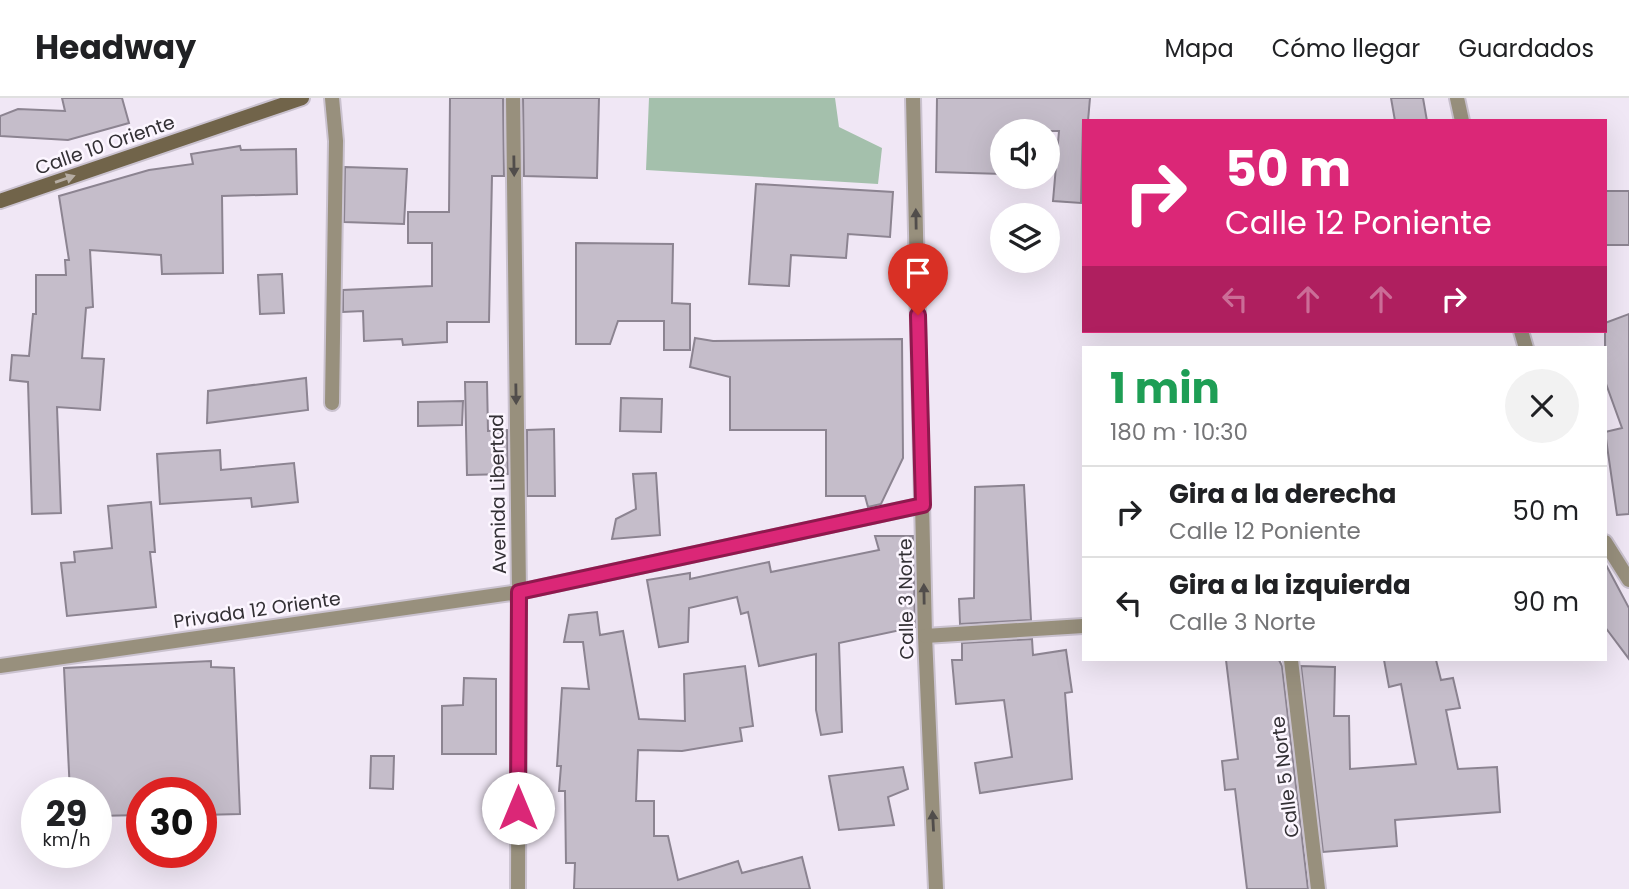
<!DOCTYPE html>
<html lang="es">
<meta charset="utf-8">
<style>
:root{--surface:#fff;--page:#f2f2f2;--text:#202124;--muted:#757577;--line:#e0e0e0}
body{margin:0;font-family:Poppins,sans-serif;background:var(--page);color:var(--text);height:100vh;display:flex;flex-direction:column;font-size:26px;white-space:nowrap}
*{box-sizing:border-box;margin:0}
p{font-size:23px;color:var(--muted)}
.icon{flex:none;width:38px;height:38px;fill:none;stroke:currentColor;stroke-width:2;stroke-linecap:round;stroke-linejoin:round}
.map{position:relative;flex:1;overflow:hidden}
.side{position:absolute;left:1082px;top:248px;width:525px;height:315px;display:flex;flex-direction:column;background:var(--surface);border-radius:0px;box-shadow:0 7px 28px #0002}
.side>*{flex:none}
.hud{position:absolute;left:1082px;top:21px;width:525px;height:214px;border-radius:0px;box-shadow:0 7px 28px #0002;background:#db2777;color:#fff;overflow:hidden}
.fabs{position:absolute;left:990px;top:21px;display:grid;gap:14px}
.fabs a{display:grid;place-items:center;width:70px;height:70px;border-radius:50%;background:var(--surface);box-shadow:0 7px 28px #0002;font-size:35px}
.speed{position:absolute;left:21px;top:679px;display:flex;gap:14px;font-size:35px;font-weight:700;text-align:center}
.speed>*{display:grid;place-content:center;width:91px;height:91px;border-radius:50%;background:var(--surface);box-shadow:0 7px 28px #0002;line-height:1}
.speed small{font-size:18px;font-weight:400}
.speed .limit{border:10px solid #d22;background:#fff;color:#111}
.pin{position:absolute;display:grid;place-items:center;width:60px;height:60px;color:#fff;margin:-72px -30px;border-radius:50% 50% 50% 0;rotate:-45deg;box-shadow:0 0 7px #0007}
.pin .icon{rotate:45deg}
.me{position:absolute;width:77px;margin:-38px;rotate:0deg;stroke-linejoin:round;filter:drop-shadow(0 0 5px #0008)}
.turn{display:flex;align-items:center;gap:24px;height:147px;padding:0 28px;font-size:32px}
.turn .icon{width:91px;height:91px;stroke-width:2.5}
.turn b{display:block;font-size:49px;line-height:60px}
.lanes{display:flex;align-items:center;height:66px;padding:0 28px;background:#0003;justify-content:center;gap:35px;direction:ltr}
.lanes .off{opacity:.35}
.round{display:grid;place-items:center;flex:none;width:74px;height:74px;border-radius:37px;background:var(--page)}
.head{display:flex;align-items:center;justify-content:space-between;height:119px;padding:0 28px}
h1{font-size:42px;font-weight:700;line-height:52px;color:#1e9e55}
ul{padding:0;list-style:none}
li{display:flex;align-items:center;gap:21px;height:91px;padding:0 28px;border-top:2px solid var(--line)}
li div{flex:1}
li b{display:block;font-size:26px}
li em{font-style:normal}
header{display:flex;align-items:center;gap:42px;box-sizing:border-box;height:98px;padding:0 35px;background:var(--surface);border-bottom:2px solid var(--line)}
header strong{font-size:33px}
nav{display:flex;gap:38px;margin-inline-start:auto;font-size:24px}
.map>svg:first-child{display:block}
.green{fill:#a4c0ac}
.building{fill:#c5bdca;stroke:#8c8491;stroke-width:2}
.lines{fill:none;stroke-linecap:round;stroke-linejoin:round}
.minor-casing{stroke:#cac2cf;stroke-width:18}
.secondary-casing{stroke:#cac2cf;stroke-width:18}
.minor{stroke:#98907d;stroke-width:14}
.secondary{stroke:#71644a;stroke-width:14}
.oneway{fill:#514d4b}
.oneway2{fill:#b6ada4}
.route-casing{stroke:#8e194d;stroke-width:18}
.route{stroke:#db2777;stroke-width:12}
.labels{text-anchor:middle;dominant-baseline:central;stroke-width:5;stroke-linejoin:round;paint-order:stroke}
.street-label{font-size:19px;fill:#333035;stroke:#fcf6ff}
</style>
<header>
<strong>Headway</strong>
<nav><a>Mapa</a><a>Cómo llegar</a><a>Guardados</a></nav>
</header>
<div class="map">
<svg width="1629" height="791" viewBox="0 0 1629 791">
<rect width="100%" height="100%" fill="#f0e7f5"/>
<polygon class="green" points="649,0 835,0 839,29 882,50 878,86 646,72"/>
<g class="building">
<polygon points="62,0 122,0 129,25 68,42 0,38 0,18 18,11 65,13"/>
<polygon points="450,0 503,0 504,78 492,78 489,224 447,224 447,244 403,247 402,241 364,243 363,213 343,214 343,192 432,188 432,145 408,145 408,114 449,114"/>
<polygon points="523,0 599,0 597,80 524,78"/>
<polygon points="937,0 1090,0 1088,23 1083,23 1081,105 1053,103 1059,33 1003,33 1003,76 936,74"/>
<polygon points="1391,0 1423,0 1427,23 1395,23"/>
<polygon points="240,48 241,52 296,51 297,96 222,98 223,175 162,176 161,157 90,152 93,209 86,210 82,260 104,261 100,312 57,309 61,415 32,416 28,284 10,282 12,257 29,258 33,216 36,216 36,177 66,177 65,162 69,162 59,98 149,72 193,66 191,56"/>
<polygon points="345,69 407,71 404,126 344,124"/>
<polygon points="756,86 893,94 890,139 848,136 846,160 791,157 789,188 749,186"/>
<rect x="1605" y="93" width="24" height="54"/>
<polygon points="576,145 673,146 672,205 690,206 690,252 664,252 664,223 618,223 610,246 576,246"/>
<polygon points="282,176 284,215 260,216 258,177"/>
<polygon points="1629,216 1629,416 1617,417 1605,334 1622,330 1605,283 1605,225"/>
<polygon points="695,240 713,243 902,241 903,360 881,406 868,409 865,398 826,398 826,332 730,332 730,279 690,269"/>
<polygon points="306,280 308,312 207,325 208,293"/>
<polygon points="465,284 487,284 488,333 507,332 508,376 467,377"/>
<polygon points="621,300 662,301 661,334 620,333"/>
<polygon points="463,303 462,327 418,328 418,304"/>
<polygon points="554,331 555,398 527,398 527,332"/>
<polygon points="220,352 221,372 294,365 298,404 252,409 251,400 160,406 157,356"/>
<polygon points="656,375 660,437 612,441 616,421 636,411 633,376"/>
<polygon points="1024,387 1031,522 960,526 959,501 974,500 975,389"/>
<polygon points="151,404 155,454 150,454 156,509 67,518 61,465 75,464 74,454 112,450 108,408"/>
<polygon points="875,438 913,438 915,529 839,545 842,634 821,637 816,612 816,556 759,568 748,514 741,516 737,499 689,510 688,544 659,549 647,482 690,475 690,481 769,464 771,474 879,452"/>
<polygon points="1605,465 1629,510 1629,561 1605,529"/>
<polygon points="597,514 600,537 623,533 639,621 685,623 684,576 745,568 753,628 740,630 742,643 682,653 638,652 636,703 654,703 654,738 668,738 678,782 738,763 742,775 802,759 810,791 574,791 575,765 566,765 565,693 559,693 561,668 557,668 562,590 589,591 583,544 564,544 569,517"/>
<polygon points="1032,541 1033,557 1066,552 1072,594 1065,595 1072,681 980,695 975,665 1012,659 1004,602 956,606 952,562 962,562 962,545"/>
<polygon points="1226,562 1279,562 1282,568 1308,791 1247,791 1235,691 1225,692 1222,663 1238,661"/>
<polygon points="1384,562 1436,562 1441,582 1453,580 1460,610 1446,612 1458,671 1497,669 1500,714 1395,722 1397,748 1323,754 1301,568 1335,569 1334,618 1349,618 1350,671 1416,666 1401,586 1389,589"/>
<polygon points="211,563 211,569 234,570 240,716 201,717 201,695 142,695 142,717 96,718 96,695 70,695 64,570"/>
<polygon points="464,580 496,581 496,656 442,656 442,608 463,607"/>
<polygon points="371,658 394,658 393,691 370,690"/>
<polygon points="903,669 908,691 888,699 894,727 839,732 829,678"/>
</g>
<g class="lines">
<defs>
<g id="minor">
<polyline points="332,0 336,43 332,305"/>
<polyline points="513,0 519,494 518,791"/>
<polyline points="913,0 925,538 936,791"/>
<polyline points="1457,0 1462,23"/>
<polyline points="1521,233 1526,250"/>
<polyline points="1605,444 1629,482"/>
<polyline points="925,538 1083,528"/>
<polyline points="1291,562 1318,791"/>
<polyline points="0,568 519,494 923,407"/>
</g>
<polyline id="secondary" points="0,103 302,0"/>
</defs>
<use href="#minor" class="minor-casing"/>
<use href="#secondary" class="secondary-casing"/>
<use href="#minor" class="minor"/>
<use href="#secondary" class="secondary"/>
</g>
<defs><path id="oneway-solid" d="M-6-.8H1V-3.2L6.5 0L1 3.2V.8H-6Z" transform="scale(1.75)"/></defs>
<g class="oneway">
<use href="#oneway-solid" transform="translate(514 68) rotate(89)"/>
<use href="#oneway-solid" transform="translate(916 121) rotate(-91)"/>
<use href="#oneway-solid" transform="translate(516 296) rotate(89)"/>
<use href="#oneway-solid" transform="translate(924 496) rotate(-91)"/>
<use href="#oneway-solid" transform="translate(933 723) rotate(-93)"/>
</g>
<use class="oneway2" href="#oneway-solid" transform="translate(65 81) rotate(-19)"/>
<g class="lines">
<defs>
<polyline id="route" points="518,710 519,494 923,407 918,217"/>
</defs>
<use href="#route" class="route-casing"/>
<use href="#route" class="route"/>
</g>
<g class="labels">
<g class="street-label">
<text transform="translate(105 47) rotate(-19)">Calle 10 Oriente</text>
<text transform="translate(498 396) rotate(-91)">Avenida Libertad</text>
<text transform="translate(906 501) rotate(-91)">Calle 3 Norte</text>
<text transform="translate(257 512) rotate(-8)">Privada 12 Oriente</text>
<text transform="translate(1285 679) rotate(-97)">Calle 5 Norte</text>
</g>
</g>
</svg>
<div class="fabs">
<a><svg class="icon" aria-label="sound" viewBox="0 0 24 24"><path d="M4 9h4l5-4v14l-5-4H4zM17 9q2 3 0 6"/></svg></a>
<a><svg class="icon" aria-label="layers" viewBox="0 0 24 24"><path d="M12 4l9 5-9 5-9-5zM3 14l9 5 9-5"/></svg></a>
</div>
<div class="speed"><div>29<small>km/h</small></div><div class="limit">30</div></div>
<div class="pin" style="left:918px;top:217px;background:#d93025"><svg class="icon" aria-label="arrive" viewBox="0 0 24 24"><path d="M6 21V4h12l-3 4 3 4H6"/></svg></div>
<svg class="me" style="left:518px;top:710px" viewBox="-20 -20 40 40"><circle r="19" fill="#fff"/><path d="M0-13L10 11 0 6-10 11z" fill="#db2777"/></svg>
<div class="hud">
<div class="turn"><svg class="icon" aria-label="right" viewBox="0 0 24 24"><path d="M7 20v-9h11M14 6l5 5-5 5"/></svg><div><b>50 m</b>Calle 12 Poniente</div></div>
<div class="lanes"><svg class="icon off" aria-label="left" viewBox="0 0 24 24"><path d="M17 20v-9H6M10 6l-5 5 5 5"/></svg><svg class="icon off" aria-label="ahead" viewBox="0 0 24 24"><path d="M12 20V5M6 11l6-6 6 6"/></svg><svg class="icon off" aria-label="ahead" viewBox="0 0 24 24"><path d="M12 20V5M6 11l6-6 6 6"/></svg><svg class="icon" aria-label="right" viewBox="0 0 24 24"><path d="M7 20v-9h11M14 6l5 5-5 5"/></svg></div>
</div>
<section class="side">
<div class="head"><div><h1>1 min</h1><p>180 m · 10:30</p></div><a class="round"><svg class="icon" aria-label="close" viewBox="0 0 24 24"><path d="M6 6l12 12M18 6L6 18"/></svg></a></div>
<ul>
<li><svg class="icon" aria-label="right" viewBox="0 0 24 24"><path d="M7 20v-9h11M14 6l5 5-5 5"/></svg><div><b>Gira a la derecha</b><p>Calle 12 Poniente</p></div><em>50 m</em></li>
<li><svg class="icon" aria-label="left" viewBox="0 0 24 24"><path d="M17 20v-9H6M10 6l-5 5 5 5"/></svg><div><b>Gira a la izquierda</b><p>Calle 3 Norte</p></div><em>90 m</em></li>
</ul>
</section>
</div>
